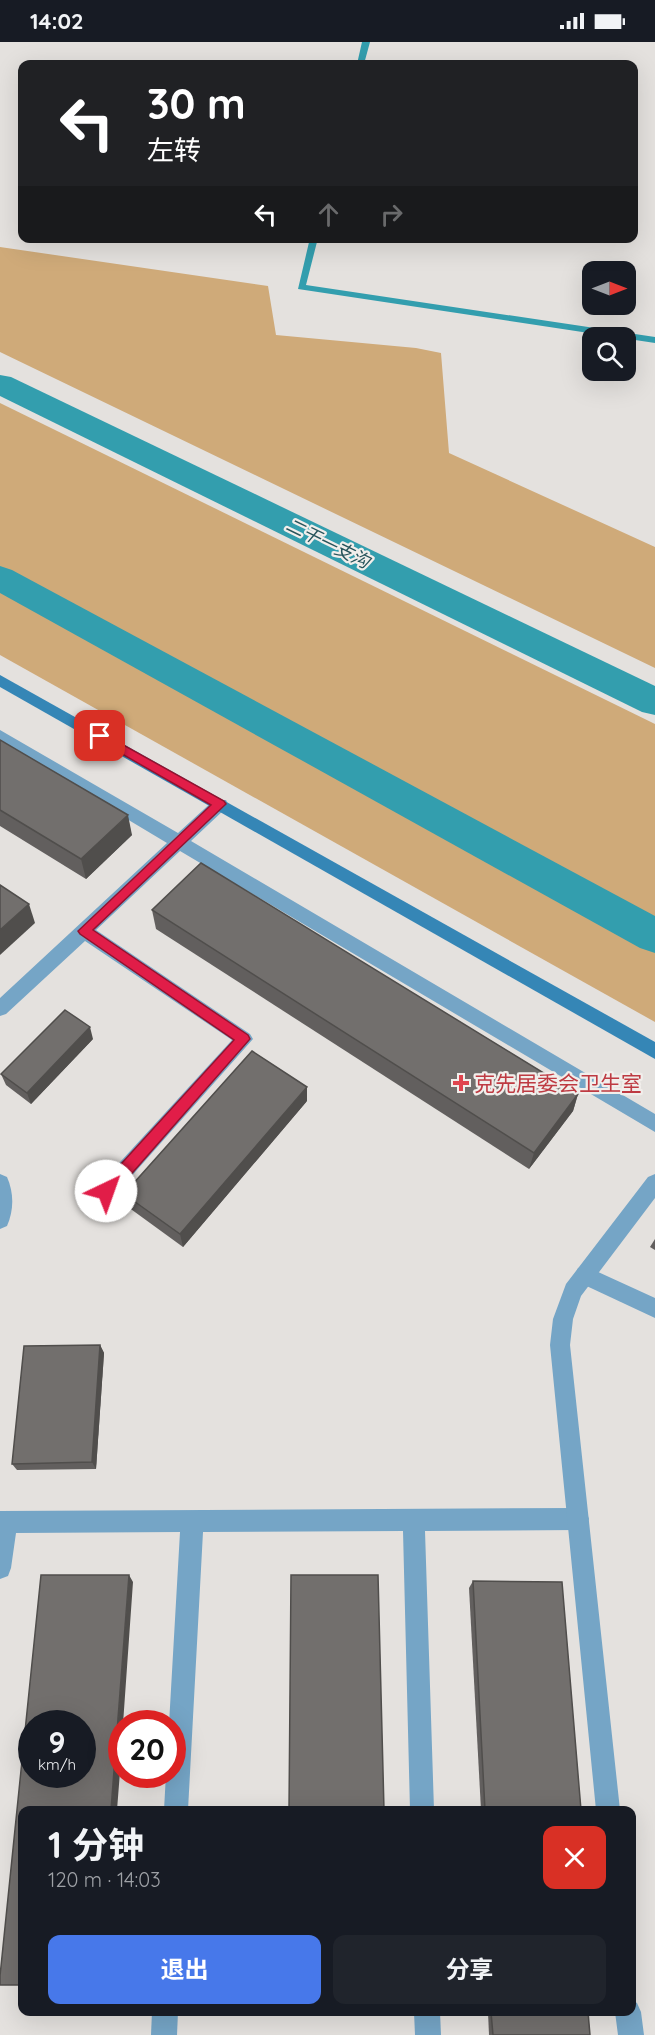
<!DOCTYPE html>
<html lang="zh">
<meta charset="utf-8">
<style>
:root{--surface:#171b24;--page:#20242c;--text:#f1f3f6;--muted:#9ea1a6;--accent:#4778ea}
body{margin:0;font-family:Quicksand,"Noto Sans SC",sans-serif;background:var(--page);color:var(--text);height:100vh;display:flex;flex-direction:column;font-size:22px;white-space:nowrap}
*{box-sizing:border-box;margin:0}
p{font-size:20px;color:var(--muted)}
.icon{flex:none;width:33px;height:33px;fill:none;stroke:currentColor;stroke-width:2;stroke-linecap:round;stroke-linejoin:round}
.map{position:relative;flex:1;overflow:hidden}
.sheet{position:absolute;left:18px;top:1764px;width:618px;height:210px;display:flex;flex-direction:column;background:var(--surface);border-radius:12px;box-shadow:0 6px 24px #0002}
.sheet>*{flex:none}
.banner{position:absolute;left:18px;top:18px;width:620px;height:183px;border-radius:12px;box-shadow:0 6px 24px #0002;background:#202124;color:#fff;overflow:hidden}
.needle{width:39px;rotate:90deg}
.fabs{position:absolute;left:582px;top:219px;display:grid;gap:12px}
.fabs a{display:grid;place-items:center;width:54px;height:54px;border-radius:12px;background:var(--surface);box-shadow:0 6px 24px #0002;font-size:30px}
.speed{position:absolute;left:18px;top:1668px;display:flex;gap:12px;font-size:30px;font-weight:700;text-align:center}
.speed>*{display:grid;place-content:center;width:78px;height:78px;border-radius:50%;background:var(--surface);box-shadow:0 6px 24px #0002;line-height:1}
.speed small{font-size:15px;font-weight:400}
.speed .limit{border:9px solid #d22;background:#fff;color:#111}
.pin{position:absolute;display:grid;place-items:center;width:51px;height:51px;color:#fff;margin:-26px;border-radius:12px;box-shadow:0 3px 9px #0006}
.me{position:absolute;width:66px;margin:-33px;rotate:42deg;stroke-linejoin:round;filter:drop-shadow(0 0 4px #0008)}
.turn{display:flex;align-items:center;gap:21px;height:126px;padding:0 30px;font-size:27px}
.turn .icon{width:78px;height:78px;stroke-width:2.5}
.turn b{display:block;font-size:42px;line-height:51px}
.lanes{display:flex;align-items:center;height:57px;padding:0 30px;background:#0003;justify-content:center;gap:30px;direction:ltr}
.lanes .off{opacity:.35}
.round{display:grid;place-items:center;flex:none;width:63px;height:63px;border-radius:12px;background:var(--page)}
.headline{display:flex;align-items:center;justify-content:space-between;height:102px;padding:0 30px}
h1{font-size:36px;font-weight:700;line-height:45px}
.button{display:flex;gap:12px;margin-top:auto;padding:12px 30px}
.button a{flex:1;height:69px;border-radius:12px;background:var(--accent);color:#fff;font-size:24px;font-weight:700;line-height:69px;text-align:center}
.button a+a{background:var(--page);color:var(--text)}
.status{display:flex;justify-content:space-between;align-items:center;height:42px;padding:0 30px;background:var(--surface);direction:ltr}
.status svg{height:16px;fill:currentColor}
.map>svg:first-child{display:block}
.green{fill:#cfaa79}
.lines{fill:none;stroke-linecap:round;stroke-linejoin:round}
.stream{fill:#339eae;fill-rule:evenodd}
.canal{fill:#339eae;fill-rule:evenodd}
.service{fill:#75a5c6;fill-rule:evenodd}
.minor{fill:#75a5c6;fill-rule:evenodd}
.secondary{fill:#3586b6;fill-rule:evenodd}
.wall{fill:#625f5e}
.shaded-wall{fill:#504e4c}
.building{fill:#726f6d;stroke:#504e4c;stroke-width:1.5;fill-rule:evenodd}
.route{fill:#e11d48;stroke:#92132f;stroke-width:1.5}
.health-dot{fill:#e0444e;stroke:#f1eeeb;stroke-width:2}
.labels{text-anchor:middle;dominant-baseline:central;stroke-width:4.5;stroke-linejoin:round;paint-order:stroke}
.far-water-label{font-size:18px;font-style:italic;fill:#27545b;stroke:#f1eeeb}
.health-label{font-size:21px;fill:#be3a42;stroke:#f1eeeb;text-anchor:start}
</style>
<div class="status"><b>14:02</b><svg viewBox="0 0 49 12"><path d="M0 12V9h3v3zM5 12V6h3v6zM10 12V3h3v9zM15 12V0h3v12zM26 1h20v11H26zM47 4h2v5h-2z"/></svg></div>
<div class="map">
<svg width="655" height="1993" viewBox="0 0 655 1993">
<rect width="100%" height="100%" fill="#e4e1de"/>
<g class="green">
<polygon points="0,205 268,244 276,293 416,306 441,311 449,411 655,505 655,626 0,310"/>
<polygon points="0,361 655,682 655,980 0,613"/>
</g>
<g class="lines">
<g class="stream">
<polygon points="362,0 370,0 364,22 357,22"/>
<polygon points="310,196 318,196 306,243 655,295 655,301 298,247"/>
</g>
<g class="canal">
<polygon points="0,333 11,335 655,644 655,673 642,670 0,354"/>
<polygon points="0,524 12,528 655,874 655,911 640,906 0,551"/>
</g>
<g class="service">
<polygon points="0,688 178,791 214,758 226,758 228,762 226,766 191,799 655,1072 655,1090 180,809 96,888 250,992 253,997 113,1155 106,1158 99,1155 96,1149 99,1143 232,998 85,899 6,972 0,974 0,956 167,801 0,701"/>
<path d="M0,1132L7,1135C14,1151 14,1168 7,1184L0,1187Z"/>
<polygon points="585,1224 655,1256 655,1276 578,1240 575,1233 578,1226"/>
<polygon points="578,1466 586,1469 589,1477 586,1485 578,1488 425,1489 434,1768 410,1768 403,1489 203,1490 188,1768 164,1768 166,1732 172,1732 172,1682 169,1682 180,1490 16,1491 11,1526 8,1534 0,1537 0,1469"/>
<polygon points="152,1970 178,1970 177,1993 151,1993"/>
<polygon points="414,1970 440,1970 441,1993 415,1993"/>
</g>
<g class="minor">
<polygon points="655,1132 655,1156 581,1254 573,1277 570,1303 620,1768 596,1768 550,1303 553,1277 566,1242 648,1135"/>
<polygon points="632,1958 637,1961 641,1970 644,1993 618,1993 615,1970 632,1970"/>
</g>
<polygon class="secondary" points="0,633 655,1000 655,1017 0,645"/>
</g>
<g class="wall">
<polygon points="0,698 132,793 86,837 0,784"/>
<polygon points="152,868 578,1052 573,1069 529,1127 156,887"/>
<polygon points="93,997 31,1062 6,1043 1,1032"/>
<polygon points="307,1059 183,1205 128,1165 124,1152"/>
<polygon points="655,1197 655,1208 650,1205"/>
<polygon points="100,1303 104,1311 96,1427 17,1428 12,1422"/>
<polygon points="473,1539 581,1768 481,1768 469,1546"/>
<polygon points="488,1970 588,1970 590,1993 489,1993"/>
</g>
<g class="shaded-wall">
<polygon points="128,773 132,793 86,837 81,817"/>
<polygon points="29,862 35,881 0,913 0,888"/>
<polygon points="90,985 93,997 31,1062 27,1051"/>
<polygon points="307,1045 307,1059 183,1205 180,1192"/>
<polygon points="578,1052 573,1069 529,1127 534,1111"/>
<polygon points="100,1303 104,1311 96,1427 92,1420"/>
<polygon points="129,1533 133,1540 123,1682 122,1682 122,1704 117,1768 111,1768"/>
</g>
<g class="building">
<polygon points="0,698 128,773 81,817 0,768"/>
<polygon points="201,821 578,1052 534,1111 152,868"/>
<polygon points="0,843 29,862 0,888"/>
<polygon points="65,968 90,985 27,1051 1,1032"/>
<polygon points="252,1009 307,1045 180,1192 124,1152"/>
<polygon points="100,1303 92,1420 12,1422 24,1304"/>
<path d="M41,1533H129L111,1768H22V1943H0V1934ZM32,1682H82V1732H32Z"/>
<polygon points="291,1533 378,1533 384,1768 289,1768"/>
<polygon points="473,1539 562,1540 581,1768 485,1768"/>
<polygon points="491,1970 588,1970 590,1993 493,1993"/>
</g>
<polygon class="route" points="100,690 224,759 226,762 93,888 248,993 250,997 112,1154 106,1156 101,1154 99,1149 101,1144 234,998 80,892 78,889 211,763 96,697 96,691"/>
<path class="health-dot" d="M458 1032h6v6h6v6h-6v6h-6v-6h-6v-6h6z"/>
<g class="labels">
<g class="far-water-label">
<text transform="translate(328 501) rotate(26)">二干一支沟</text>
</g>
<g class="health-label">
<text x="474" y="1041">克先居委会卫生室</text>
</g>
</g>
</svg>
<div class="fabs">
<a><svg class="needle" viewBox="-14 -14 28 28"><path d="M0-13l5 13h-10z" fill="#e53935"/><path d="M0 13l5-13h-10z" fill="#9ea1a6"/></svg></a>
<a><svg class="icon" aria-label="search" viewBox="0 0 24 24"><circle cx="10" cy="10" r="6"/><path d="M15 15l6 6"/></svg></a>
</div>
<div class="speed"><div>9<small>km/h</small></div><div class="limit">20</div></div>
<div class="pin" style="left:100px;top:694px;background:#d93025"><svg class="icon" aria-label="arrive" viewBox="0 0 24 24"><path d="M6 21V4h12l-3 4 3 4H6"/></svg></div>
<svg class="me" style="left:106px;top:1149px" viewBox="-20 -20 40 40"><circle r="19" fill="#fff"/><path d="M0-13L10 11 0 6-10 11z" fill="#e11d48"/></svg>
<div class="banner">
<div class="turn"><svg class="icon" aria-label="left" viewBox="0 0 24 24"><path d="M17 20v-9H6M10 6l-5 5 5 5"/></svg><div><b>30 m</b>左转</div></div>
<div class="lanes"><svg class="icon" aria-label="left" viewBox="0 0 24 24"><path d="M17 20v-9H6M10 6l-5 5 5 5"/></svg><svg class="icon off" aria-label="ahead" viewBox="0 0 24 24"><path d="M12 20V5M6 11l6-6 6 6"/></svg><svg class="icon off" aria-label="right" viewBox="0 0 24 24"><path d="M7 20v-9h11M14 6l5 5-5 5"/></svg></div>
</div>
<section class="sheet">
<div class="headline"><div><h1>1 分钟</h1><p>120 m · 14:03</p></div><a class="round" style="background:#d93025;color:#fff"><svg class="icon" aria-label="close" viewBox="0 0 24 24"><path d="M6 6l12 12M18 6L6 18"/></svg></a></div>
<div class="button"><a>退出</a><a>分享</a></div>
</section>
</div>
